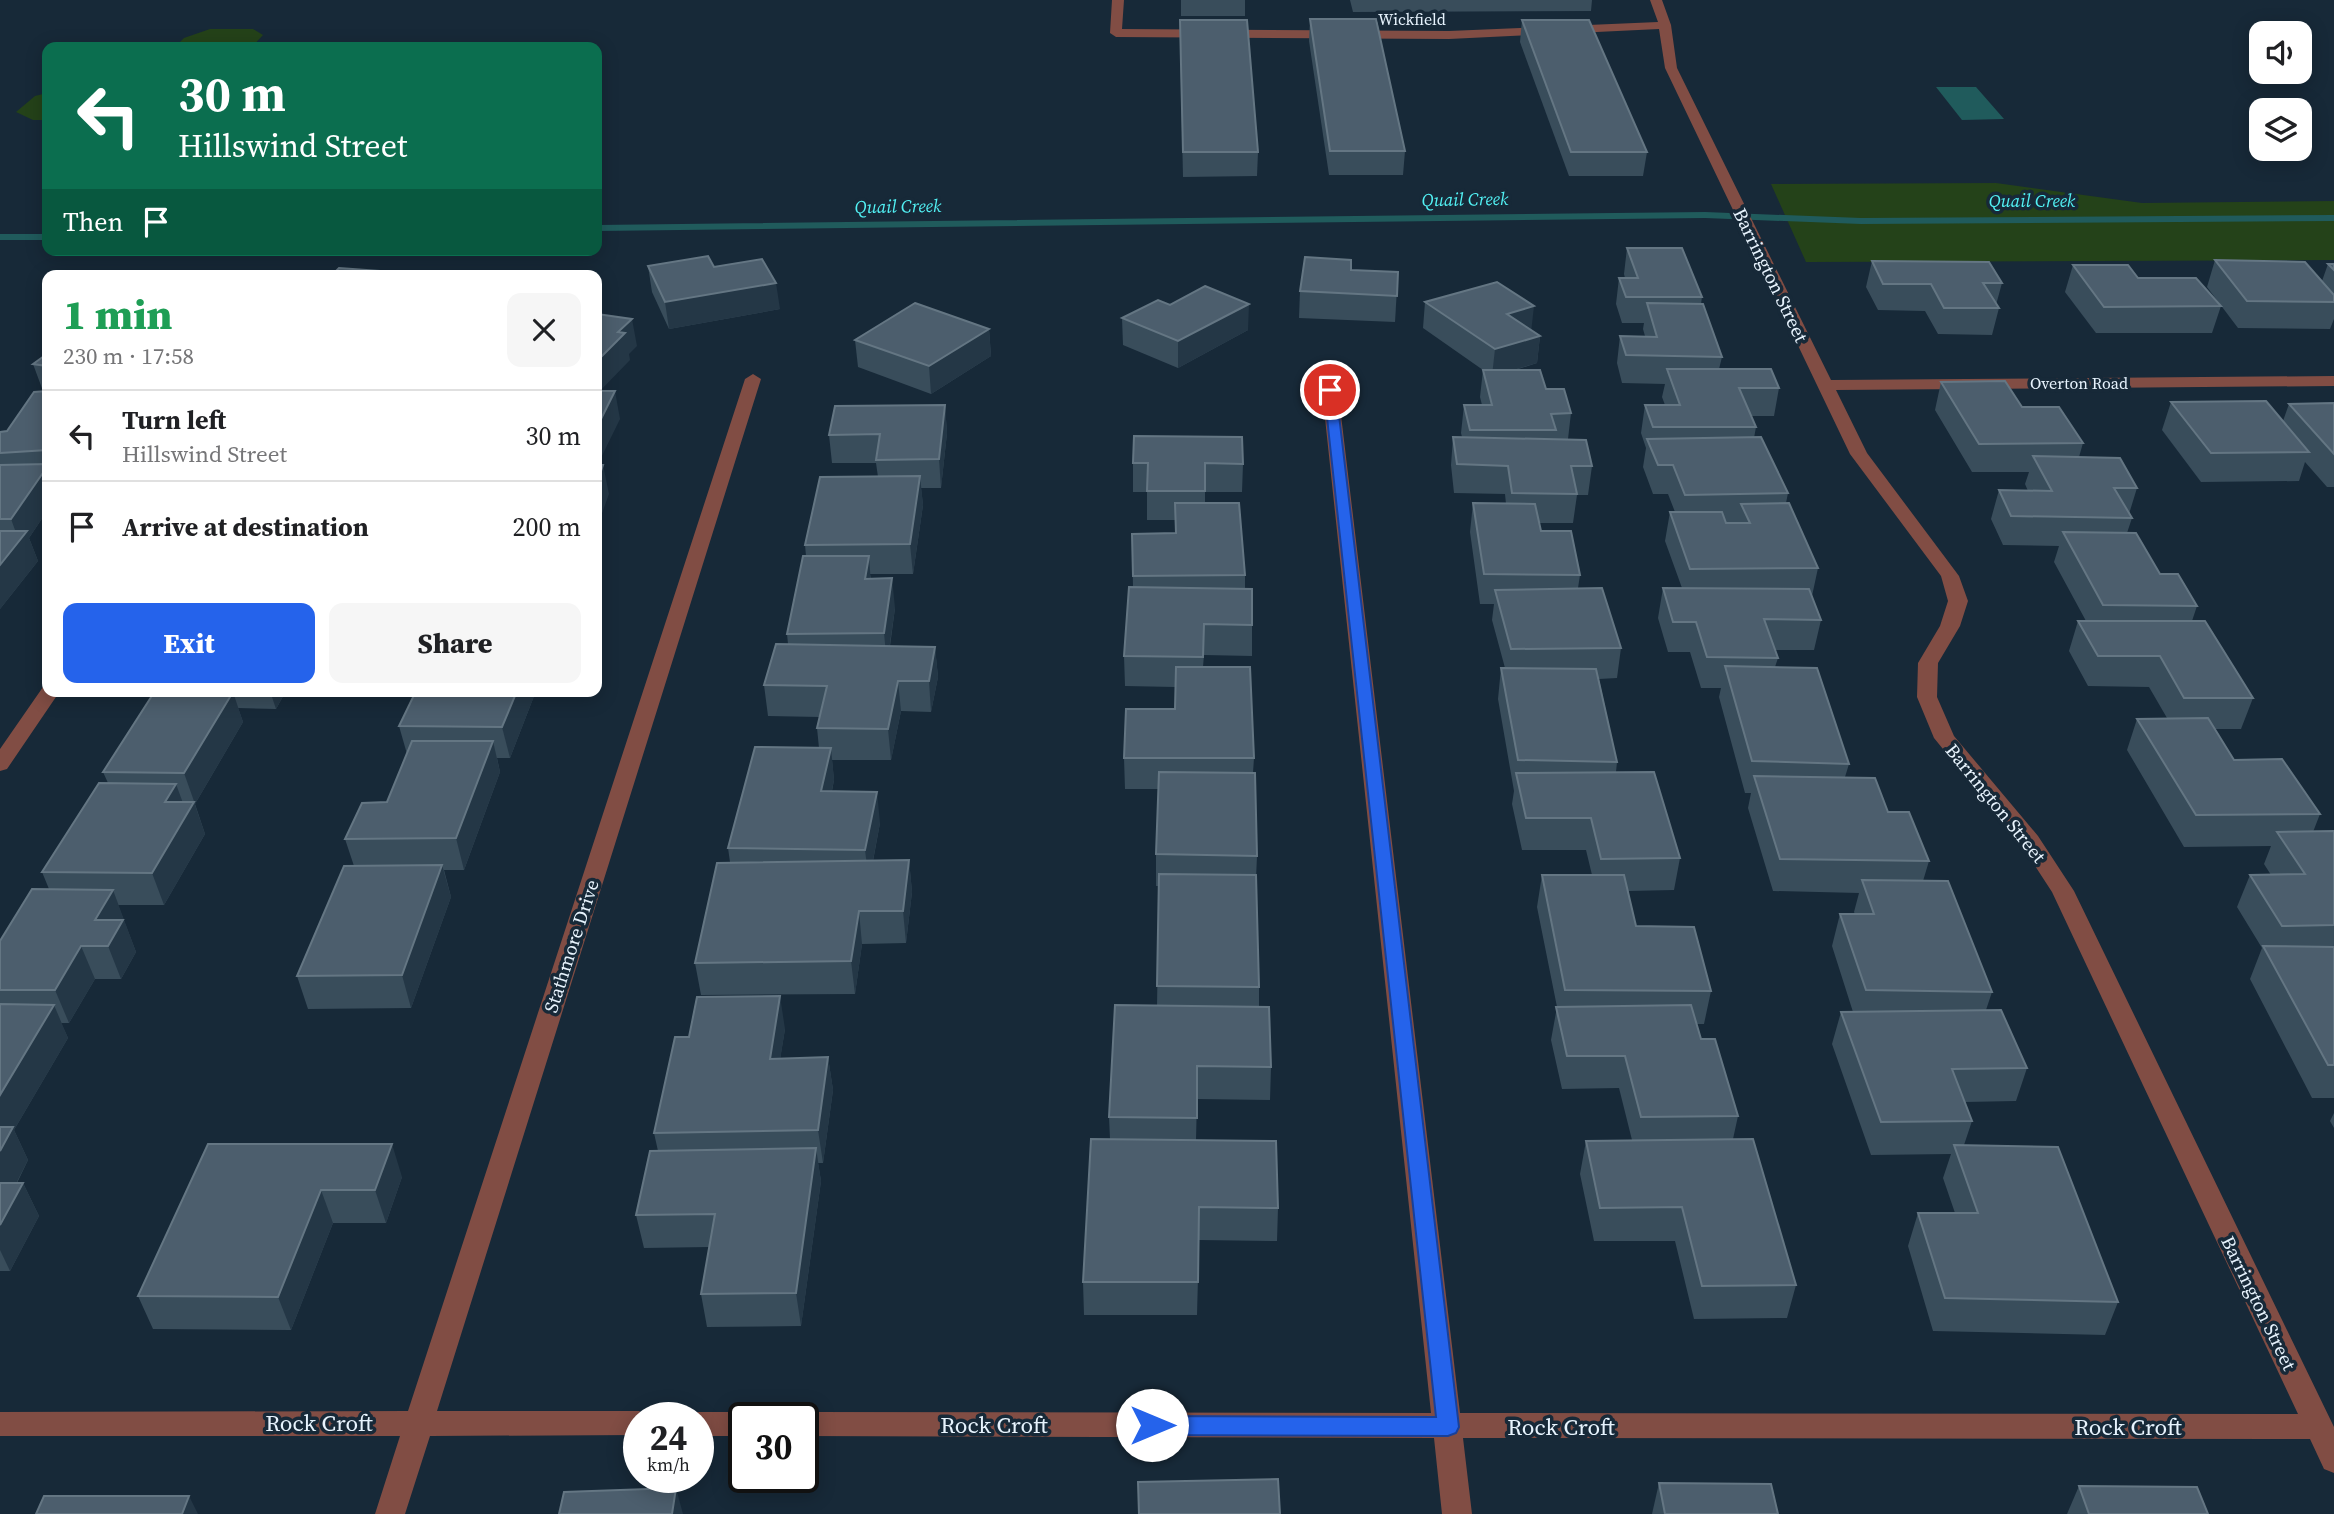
<!DOCTYPE html>
<meta charset="utf-8">
<style>
:root{--surface:#fff;--page:#f6f6f6;--text:#202124;--muted:#757577;--line:#e0e0e0;--accent:#2563eb}
body{margin:0;font-family:"Source Serif 4",serif;background:var(--page);color:var(--text);height:100vh;display:flex;flex-direction:column;font-size:26px;white-space:nowrap}
*{box-sizing:border-box;margin:0}
p{font-size:23px;color:var(--muted)}
.icon{flex:none;width:38px;height:38px;fill:none;stroke:currentColor;stroke-width:2;stroke-linecap:round;stroke-linejoin:round}
.map{position:relative;flex:1;overflow:hidden}
.panel{position:absolute;left:42px;top:270px;width:560px;height:427px;display:flex;flex-direction:column;background:var(--surface);border-radius:14px;box-shadow:0 4px 18px #0003}
.panel>*{flex:none}
.guide{position:absolute;left:42px;top:42px;width:560px;height:214px;border-radius:14px;box-shadow:0 4px 18px #0003;background:#0b6e4f;color:#fff;overflow:hidden}
.fabs{position:absolute;left:2249px;top:21px;display:grid;gap:14px}
.fabs a{display:grid;place-items:center;width:63px;height:63px;border-radius:14px;background:var(--surface);box-shadow:0 4px 18px #0003;font-size:35px}
.speed{position:absolute;left:623px;top:1402px;display:flex;gap:14px;font-size:35px;font-weight:700;text-align:center}
.speed>*{display:grid;place-content:center;width:91px;height:91px;border-radius:50%;background:var(--surface);box-shadow:0 4px 18px #0003;line-height:1}
.speed small{font-size:18px;font-weight:400}
.speed .limit{border:4px solid #111;border-radius:10px;background:#fff;color:#111}
.pin{position:absolute;display:grid;place-items:center;width:60px;height:60px;color:#fff;margin:-30px;border:4px solid #fff;border-radius:50%;box-shadow:0 2px 7px #0007}
.me{position:absolute;width:77px;margin:-38px;rotate:90deg;stroke-linejoin:round;filter:drop-shadow(0 0 5px #0008)}
.turn{display:flex;align-items:center;gap:24px;height:147px;padding:0 21px;font-size:32px}
.turn .icon{width:91px;height:91px;stroke-width:2.5}
.turn b{display:block;font-size:49px;line-height:60px}
.then{display:flex;align-items:center;height:66px;padding:0 21px;background:#0003;gap:14px;font-size:26px}
.round{display:grid;place-items:center;flex:none;width:74px;height:74px;border-radius:14px;background:var(--page)}
.summary{display:flex;align-items:center;justify-content:space-between;height:119px;padding:0 21px}
h1{font-size:42px;font-weight:800;line-height:52px;color:#1e9e55}
.action{display:flex;gap:14px;margin-top:auto;padding:14px 21px}
.action a{flex:1;height:80px;border-radius:14px;background:var(--accent);color:#fff;font-size:28px;font-weight:800;line-height:80px;text-align:center}
.action a+a{background:var(--page);color:var(--text)}
ul{padding:0;list-style:none}
li{display:flex;align-items:center;gap:21px;height:91px;padding:0 21px;border-top:2px solid var(--line)}
li div{flex:1}
li b{display:block;font-size:26px}
li em{font-style:normal}
.map>svg:first-child{display:block}
.green{fill:#244219}
.water{fill:#205b5c}
.lines{fill:none;stroke-linecap:round;stroke-linejoin:round}
.stream{fill:#205b5c;fill-rule:evenodd}
.minor{fill:#814d44;fill-rule:evenodd}
.wall{fill:#394d5b}
.shaded-wall{fill:#243746}
.building{fill:#4c5e6d;stroke:#647683;stroke-width:2}
.route{fill:#2563eb;stroke:#184099;stroke-width:2}
.labels{text-anchor:middle;dominant-baseline:central;stroke-width:7;stroke-linejoin:round;paint-order:stroke}
.far-street-label{font-size:16px;fill:#e7f3fd;stroke:#172938}
.far-water-label{font-size:18px;font-style:italic;fill:#52f1f4;stroke:#172938}
.street-label{font-size:19px;fill:#e7f3fd;stroke:#172938}
.near-street-label{font-size:23px;fill:#e7f3fd;stroke:#172938}
</style>
<div class="map">
<svg width="2334" height="1514" viewBox="0 0 2334 1514">
<rect width="100%" height="100%" fill="#172938"/>
<g class="green">
<polygon points="210,29 253,29 263,35 252,47 175,47 184,38"/>
<polygon points="47,93 47,120 33,120 16,112 35,96"/>
<polygon points="1996,183 2142,203 2334,201 2334,260 1806,262 1771,184"/>
</g>
<polygon class="water" points="1936,87 1976,87 2004,119 1962,120"/>
<g class="lines">
<g class="stream">
<polygon points="1705,212 1861,218 2334,215 2334,221 1861,224 1705,218 597,231 597,225"/>
<rect x="0" y="234" width="47" height="6"/>
</g>
<g class="minor">
<polygon points="1112,0 1124,0 1122,29 1449,31 1658,22 1650,0 1662,0 1671,25 1677,68 1831,380 2334,376 2334,386 1836,390 1867,453 1959,576 1968,601 1960,626 1938,663 1937,697 1954,736 2038,836 2074,891 2334,1427 2334,1473 2324,1469 2310,1439 1463,1438 1472,1514 1442,1514 1434,1438 803,1436 803,1418 792,1418 803,1412 1431,1413 1322,390 1330,385 1338,390 1460,1413 2298,1414 2052,892 2022,846 1934,738 1917,697 1918,663 1940,626 1948,601 1941,576 1850,454 1665,68 1659,29 1449,39 1116,37 1110,33"/>
<polygon points="753,374 761,379 437,1411 639,1411 651,1418 639,1418 639,1435 430,1436 405,1514 375,1514 400,1436 0,1436 0,1412 408,1411 745,379"/>
<polygon points="47,686 47,691 60,691 7,769 0,771 0,749 43,687"/>
<polygon points="698,1412 744,1412 755,1418 744,1418 744,1436 698,1436 698,1418 687,1418"/>
</g>
</g>
<g class="wall">
<rect x="1181" y="0" width="64" height="16"/>
<polygon points="1350,0 1592,0 1591,11 1353,12"/>
<polygon points="1310,19 1405,151 1403,175 1329,175 1309,41"/>
<polygon points="1522,20 1647,152 1643,176 1569,176 1520,42"/>
<polygon points="1180,42 1258,152 1257,176 1183,177"/>
<polygon points="1627,248 1702,297 1701,304 1722,357 1719,369 1779,388 1774,416 1751,416 1756,427 1754,438 1788,493 1786,503 1818,568 1812,596 1821,620 1814,650 1775,650 1778,658 1775,667 1849,764 1845,777 1888,812 1929,861 1923,881 1992,992 1986,1010 2027,1068 2016,1101 1965,1102 1972,1121 1964,1145 2118,1302 2105,1335 1933,1331 1908,1246 1918,1213 1955,1213 1943,1178 1951,1154 1871,1155 1832,1044 1841,1012 1853,1012 1832,946 1840,914 1855,914 1854,912 1859,893 1773,891 1748,808 1751,793 1745,793 1719,697 1721,688 1701,688 1690,652 1668,652 1658,618 1663,588 1682,588 1665,541 1670,512 1675,512 1668,494 1653,494 1643,467 1646,448 1641,433 1645,405 1665,405 1662,397 1665,384 1622,383 1617,363 1620,336 1645,336 1643,329 1644,323 1622,323 1616,304 1619,278 1625,278 1624,274"/>
<polygon points="2215,260 2322,281 2328,264 2334,264 2334,319 2330,329 2238,328 2207,287"/>
<polygon points="1872,261 2002,283 1996,305 1999,308 1992,335 1938,334 1925,311 1878,310 1866,287"/>
<polygon points="2073,265 2138,278 2221,306 2212,333 2096,333 2065,292"/>
<polygon points="648,266 714,267 780,309 669,329 652,292"/>
<polygon points="1351,270 1398,272 1395,322 1299,318 1300,291"/>
<polygon points="1425,302 1532,331 1540,336 1537,363 1515,370 1546,389 1571,413 1568,439 1592,466 1588,495 1577,495 1573,523 1539,523 1541,531 1580,575 1578,588 1621,648 1617,678 1599,679 1617,762 1616,772 1680,858 1674,890 1628,891 1636,926 1711,991 1704,1024 1696,1024 1701,1039 1738,1116 1733,1139 1796,1285 1787,1318 1694,1319 1675,1241 1594,1241 1580,1174 1586,1141 1632,1140 1619,1088 1562,1089 1551,1040 1557,1007 1537,907 1542,875 1592,875 1586,850 1522,850 1512,804 1514,791 1498,699 1501,668 1505,668 1492,620 1494,604 1480,604 1470,532 1473,503 1506,504 1505,494 1454,493 1451,465 1453,437 1462,437 1461,433 1464,405 1482,405 1480,397 1483,370 1423,328"/>
<polygon points="1170,305 1248,330 1178,368 1123,345 1122,318"/>
<polygon points="989,329 991,356 931,394 858,367 855,340"/>
<polygon points="47,354 47,511 29,538 38,561 0,609 0,432 7,431 43,391 33,364"/>
<polygon points="1941,382 2022,407 2083,443 2079,457 2137,488 2129,514 2132,518 2127,533 2160,574 2197,606 2192,621 2253,698 2241,729 2215,729 2234,760 2320,814 2313,832 2334,831 2334,1098 2312,1098 2250,979 2262,948 2237,907 2250,875 2271,875 2264,864 2271,846 2184,847 2127,750 2137,719 2167,718 2149,687 2088,686 2069,651 2078,621 2086,621 2054,562 2059,546 2003,545 1991,519 1999,490 2028,491 2025,484 2029,472 1972,472 1935,410"/>
<polygon points="2171,402 2283,421 2289,404 2334,403 2334,487 2327,487 2305,462 2299,481 2201,482 2162,430"/>
<polygon points="945,405 947,433 941,488 921,488 923,505 913,574 870,574 871,579 895,608 890,646 935,647 938,677 931,712 901,711 891,760 832,760 834,780 832,791 880,823 873,861 909,860 912,892 906,943 862,944 855,994 701,995 695,963 730,862 728,848 819,748 817,728 820,717 768,716 764,685 788,644 787,634 806,556 805,545 878,477 876,463 832,463 829,435"/>
<polygon points="1133,463 1243,464 1242,492 1205,492 1205,503 1245,575 1245,589 1252,625 1252,656 1204,655 1203,667 1254,758 1253,773 1257,856 1256,879 1259,987 1259,1007 1271,1067 1270,1100 1197,1099 1196,1140 1278,1208 1277,1241 1199,1240 1197,1315 1084,1315 1083,1282 1110,1139 1109,1117 1157,1006 1159,886 1156,886 1156,854 1158,789 1125,789 1124,758 1175,709 1175,687 1125,686 1124,656 1133,588 1132,534 1175,533 1175,520 1147,520 1147,492 1133,492"/>
<polygon points="155,691 286,691 276,709 238,708 243,722 195,804 205,834 164,905 118,905 136,952 121,979 95,979 69,1023 61,1023 68,1038 14,1130 28,1160 17,1183 23,1183 39,1216 10,1271 0,1271 0,941 49,889 42,872 108,783 103,772"/>
<polygon points="536,691 510,758 497,758 500,772 464,870 444,870 451,897 411,1008 308,1009 297,976 354,866 345,839 387,802 407,754 399,726"/>
<polygon points="785,1029 780,1059 828,1057 833,1090 823,1163 818,1163 821,1181 801,1326 707,1327 701,1294 709,1247 644,1248 636,1215 658,1151 654,1133 689,1037"/>
<polygon points="2334,1113 2334,1128 2330,1121"/>
<polygon points="208,1144 402,1177 386,1223 333,1223 291,1330 153,1329 138,1296"/>
<polygon points="1659,1483 1778,1514 1652,1514"/>
<polygon points="2079,1486 2208,1514 2067,1514"/>
</g>
<g class="shaded-wall">
<polygon points="776,283 780,309 669,329 665,302"/>
<polygon points="1249,304 1248,330 1178,368 1178,341"/>
<polygon points="1534,306 1531,333 1507,314"/>
<polygon points="632,319 637,346 629,354 630,360 597,394 597,361 618,332"/>
<polygon points="989,329 991,356 931,394 929,366"/>
<polygon points="1540,336 1537,363 1492,376 1495,349"/>
<polygon points="615,391 620,419 597,466 597,427"/>
<polygon points="945,405 947,433 941,488 939,459"/>
<polygon points="603,465 609,494 597,527 597,483"/>
<polygon points="47,467 47,511 29,538 38,561 0,609 0,565 19,541 11,519"/>
<polygon points="920,476 923,505 913,574 910,544"/>
<polygon points="869,556 871,585 865,579"/>
<polygon points="892,578 895,608 887,664 884,633"/>
<polygon points="935,647 938,677 931,712 929,681"/>
<polygon points="898,681 901,711 891,760 888,729"/>
<polygon points="270,691 286,691 276,709"/>
<polygon points="517,691 536,691 510,758 502,727"/>
<polygon points="233,692 243,722 195,804 184,773"/>
<polygon points="493,741 500,772 464,870 456,838"/>
<polygon points="831,748 834,780 825,823 821,791"/>
<polygon points="176,784 187,814 194,802 205,834 164,905 152,873 165,802"/>
<polygon points="877,792 880,823 869,881 865,850"/>
<polygon points="909,860 912,892 906,943 903,911"/>
<polygon points="442,865 451,897 411,1008 402,975"/>
<polygon points="113,890 136,952 121,979 108,946 95,920"/>
<polygon points="859,911 862,944 855,994 851,961"/>
<polygon points="81,946 95,979 69,1023 55,990"/>
<polygon points="780,996 785,1029 775,1092 770,1059"/>
<polygon points="54,1005 68,1038 14,1130 28,1160 0,1215 0,1095"/>
<polygon points="828,1057 833,1090 823,1163 818,1130"/>
<polygon points="392,1144 402,1177 386,1223 375,1190"/>
<polygon points="816,1148 821,1181 801,1326 796,1293"/>
<polygon points="23,1183 39,1216 10,1271 0,1250 0,1225"/>
<polygon points="321,1190 333,1223 291,1330 278,1297"/>
<polygon points="676,1488 683,1514 672,1514"/>
<polygon points="189,1496 198,1514 182,1514"/>
</g>
<g class="building">
<polygon points="1310,19 1376,19 1405,151 1330,151"/>
<polygon points="1180,20 1247,20 1258,152 1183,152"/>
<polygon points="1522,20 1589,20 1647,152 1571,152"/>
<polygon points="1627,248 1682,248 1702,297 1626,297 1619,278 1638,278"/>
<polygon points="708,256 714,267 762,259 776,283 665,302 648,266"/>
<polygon points="1305,257 1351,260 1351,270 1398,272 1397,296 1300,291"/>
<polygon points="2215,260 2305,262 2334,295 2334,302 2247,301"/>
<polygon points="1872,261 1989,262 2002,283 1983,283 1999,308 1944,308 1931,284 1883,284"/>
<polygon points="2328,264 2334,264 2334,270"/>
<polygon points="2073,265 2128,265 2138,278 2196,278 2221,306 2104,307"/>
<polygon points="339,268 421,274 332,275"/>
<polygon points="1497,282 1534,306 1507,314 1540,336 1495,349 1425,302"/>
<polygon points="1205,286 1249,304 1178,341 1122,318 1158,300 1170,305"/>
<polygon points="915,303 989,329 929,366 855,340"/>
<polygon points="1647,303 1703,304 1722,357 1626,355 1620,336 1657,337"/>
<polygon points="597,314 632,319 618,332 625,333 597,361"/>
<polygon points="47,354 47,366 33,364"/>
<polygon points="1667,369 1771,369 1779,388 1739,388 1756,427 1653,427 1645,405 1680,405"/>
<polygon points="1483,370 1540,370 1546,389 1564,389 1571,413 1551,414 1556,430 1470,430 1464,405 1492,405"/>
<polygon points="2005,381 2022,407 2059,407 2083,443 1979,444 1941,382"/>
<polygon points="47,391 47,450 0,453 0,432 7,431 34,392"/>
<polygon points="597,391 615,391 597,427"/>
<polygon points="2266,401 2309,452 2211,453 2171,402"/>
<polygon points="2334,403 2334,454 2289,404"/>
<polygon points="945,405 939,459 876,460 880,434 829,435 835,406"/>
<polygon points="1134,436 1242,437 1243,464 1205,463 1205,491 1147,491 1148,463 1133,463"/>
<polygon points="1453,437 1586,440 1592,466 1571,466 1577,494 1512,493 1508,466 1457,464"/>
<polygon points="1761,437 1788,493 1685,495 1673,465 1658,465 1647,439"/>
<polygon points="2033,456 2120,458 2137,488 2114,488 2132,518 2011,516 1999,490 2052,491"/>
<polygon points="47,464 47,467 11,519 0,519 0,465"/>
<polygon points="597,465 603,465 597,483"/>
<polygon points="920,476 910,544 805,545 820,477"/>
<polygon points="1175,503 1239,503 1245,575 1133,576 1132,534 1176,533"/>
<polygon points="1473,503 1535,504 1541,531 1571,531 1580,575 1484,574"/>
<polygon points="1789,503 1818,568 1690,569 1670,512 1722,512 1726,523 1750,523 1741,504"/>
<polygon points="0,531 27,531 0,565"/>
<polygon points="2063,532 2136,533 2160,574 2178,574 2197,606 2103,605"/>
<polygon points="803,556 869,556 865,579 892,578 884,633 787,634"/>
<polygon points="1129,587 1252,589 1252,625 1204,624 1203,657 1124,656"/>
<polygon points="1602,588 1621,648 1511,649 1495,590"/>
<polygon points="1663,588 1809,589 1821,620 1764,619 1778,658 1707,657 1696,622 1673,622"/>
<polygon points="2078,621 2205,621 2253,698 2184,698 2160,656 2098,656"/>
<polygon points="776,644 935,647 929,681 898,681 888,729 817,728 827,686 764,685"/>
<polygon points="1725,666 1817,668 1849,764 1752,761"/>
<polygon points="1176,667 1250,667 1254,758 1124,758 1126,709 1175,709"/>
<polygon points="1501,668 1596,669 1617,762 1518,760"/>
<polygon points="155,691 233,692 184,773 103,772"/>
<polygon points="416,691 517,691 502,727 399,726"/>
<polygon points="2208,718 2234,760 2282,759 2320,814 2196,815 2137,719"/>
<polygon points="412,741 493,741 456,838 345,839 362,803 387,802"/>
<polygon points="755,747 831,748 821,791 877,792 865,850 728,848"/>
<polygon points="1159,772 1255,773 1257,856 1156,854"/>
<polygon points="1654,772 1680,858 1601,859 1591,818 1526,818 1516,773"/>
<polygon points="1754,776 1875,778 1888,812 1909,812 1929,861 1780,859"/>
<polygon points="99,783 176,784 165,802 194,802 152,873 42,872"/>
<polygon points="2334,831 2334,925 2282,926 2250,875 2305,874 2277,832"/>
<polygon points="909,860 903,911 859,911 851,961 695,963 717,863"/>
<polygon points="442,865 402,975 297,976 344,866"/>
<polygon points="1159,874 1256,875 1259,987 1157,986"/>
<polygon points="1542,875 1624,875 1636,926 1694,927 1711,991 1565,990"/>
<polygon points="1862,880 1948,881 1992,992 1866,990 1840,914 1874,914"/>
<polygon points="32,889 113,890 95,920 123,920 108,946 81,946 55,990 0,990 0,941"/>
<polygon points="2263,946 2334,947 2334,1065 2328,1065"/>
<polygon points="780,996 770,1059 828,1057 818,1130 654,1133 675,1037 689,1037 697,997"/>
<polygon points="0,1004 54,1005 0,1095"/>
<polygon points="1115,1005 1269,1007 1271,1067 1197,1066 1197,1118 1109,1117"/>
<polygon points="1691,1005 1701,1039 1715,1039 1738,1116 1641,1117 1625,1056 1567,1056 1556,1007"/>
<polygon points="2001,1010 2027,1068 1952,1069 1972,1121 1881,1122 1841,1012"/>
<polygon points="0,1127 13,1127 0,1151"/>
<polygon points="1091,1139 1276,1141 1278,1208 1199,1207 1198,1282 1083,1282"/>
<polygon points="1753,1139 1796,1285 1702,1286 1682,1207 1600,1208 1586,1141"/>
<polygon points="208,1144 392,1144 375,1190 321,1190 278,1297 138,1296"/>
<polygon points="1954,1145 2058,1147 2118,1302 1945,1298 1918,1213 1978,1213"/>
<polygon points="816,1148 796,1293 701,1294 715,1214 636,1215 650,1151"/>
<polygon points="0,1183 23,1183 0,1225"/>
<polygon points="1278,1479 1280,1514 1139,1514 1138,1482"/>
<polygon points="1659,1483 1771,1484 1778,1514 1665,1514"/>
<polygon points="2079,1486 2197,1487 2208,1514 2089,1514"/>
<polygon points="676,1488 672,1514 559,1514 564,1492"/>
<polygon points="44,1496 189,1496 182,1514 36,1514"/>
</g>
<polygon class="route" points="1330,386 1336,390 1459,1427 1456,1433 1448,1436 1152,1435 1145,1432 1141,1425 1145,1419 1152,1416 1436,1417 1324,390"/>
<g class="labels">
<g class="far-street-label">
<text x="1412" y="19">Wickfield</text>
<text x="2079" y="383">Overton Road</text>
</g>
<g class="far-water-label">
<text transform="translate(1465 199) rotate(-1)">Quail Creek</text>
<text x="2032" y="200">Quail Creek</text>
<text transform="translate(898 206) rotate(-1)">Quail Creek</text>
</g>
<g class="street-label">
<text transform="translate(1771 275) rotate(64)">Barrington Street</text>
<text transform="translate(1996 803) rotate(51)">Barrington Street</text>
<text transform="translate(571 946) rotate(-72)">Stathmore Drive</text>
<text transform="translate(2259 1303) rotate(64)">Barrington Street</text>
</g>
<g class="near-street-label">
<text x="319" y="1423">Rock Croft</text>
<text x="994" y="1425">Rock Croft</text>
<text x="1561" y="1427">Rock Croft</text>
<text x="2128" y="1427">Rock Croft</text>
</g>
</g>
</svg>
<div class="fabs">
<a><svg class="icon" aria-label="sound" viewBox="0 0 24 24"><path d="M4 9h4l5-4v14l-5-4H4zM17 9q2 3 0 6"/></svg></a>
<a><svg class="icon" aria-label="layers" viewBox="0 0 24 24"><path d="M12 4l9 5-9 5-9-5zM3 14l9 5 9-5"/></svg></a>
</div>
<div class="speed"><div>24<small>km/h</small></div><div class="limit">30</div></div>
<div class="pin" style="left:1330px;top:390px;background:#d93025"><svg class="icon" aria-label="arrive" viewBox="0 0 24 24"><path d="M6 21V4h12l-3 4 3 4H6"/></svg></div>
<svg class="me" style="left:1152px;top:1425px" viewBox="-20 -20 40 40"><circle r="19" fill="#fff"/><path d="M0-13L10 11 0 6-10 11z" fill="#2563eb"/></svg>
<div class="guide">
<div class="turn"><svg class="icon" aria-label="left" viewBox="0 0 24 24"><path d="M17 20v-9H6M10 6l-5 5 5 5"/></svg><div><b>30 m</b>Hillswind Street</div></div>
<div class="then">Then<svg class="icon" aria-label="arrive" viewBox="0 0 24 24"><path d="M6 21V4h12l-3 4 3 4H6"/></svg></div>
</div>
<section class="panel">
<div class="summary"><div><h1>1 min</h1><p>230 m · 17:58</p></div><a class="round"><svg class="icon" aria-label="close" viewBox="0 0 24 24"><path d="M6 6l12 12M18 6L6 18"/></svg></a></div>
<ul>
<li><svg class="icon" aria-label="left" viewBox="0 0 24 24"><path d="M17 20v-9H6M10 6l-5 5 5 5"/></svg><div><b>Turn left</b><p>Hillswind Street</p></div><em>30 m</em></li>
<li><svg class="icon" aria-label="arrive" viewBox="0 0 24 24"><path d="M6 21V4h12l-3 4 3 4H6"/></svg><div><b>Arrive at destination</b></div><em>200 m</em></li>
</ul>
<div class="action"><a>Exit</a><a>Share</a></div>
</section>
</div>
